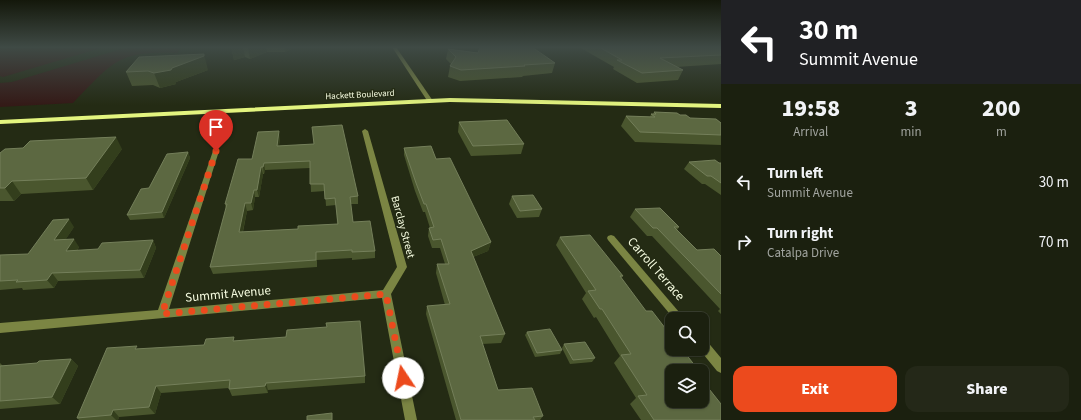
<!DOCTYPE html>
<style>
:root{--surface:#1b200f;--page:#242818;--text:#f1f3f6;--muted:#a0a39e;--line:#393e2f;--accent:#ec4a1d}
body{margin:0;font-family:"Source Sans 3",sans-serif;background:var(--page);color:var(--text);height:100vh;display:flex;flex-direction:column;font-size:15px;white-space:nowrap}
*{box-sizing:border-box;margin:0}
p{font-size:13px;color:var(--muted)}
.icon{flex:none;width:22px;height:22px;fill:none;stroke:currentColor;stroke-width:2;stroke-linecap:round;stroke-linejoin:round}
.map{position:relative;flex:1;overflow:hidden}
.side{display:flex;flex-direction:column;background:var(--surface);width:360px}
.side>*{flex:none}
.top-card{background:#202124;color:#fff;overflow:hidden}
.controls{position:absolute;left:665px;top:312px;display:grid;gap:8px}
.controls a{display:grid;place-items:center;width:44px;height:44px;border-radius:8px;background:var(--surface);box-shadow:0 1px 3px #0004,0 0 0 1px var(--line);font-size:20px}
.pin{position:absolute;display:grid;place-items:center;width:34px;height:34px;color:#fff;margin:-41px -17px;border-radius:50% 50% 50% 0;rotate:-45deg;box-shadow:0 0 4px #0007}
.pin .icon{rotate:45deg}
.me{position:absolute;width:44px;margin:-22px;rotate:349deg;stroke-linejoin:round;filter:drop-shadow(0 0 3px #0008)}
.turn{display:flex;align-items:center;gap:14px;height:84px;padding:0 12px;font-size:18px}
.turn .icon{width:52px;height:52px;stroke-width:2.5}
.turn b{display:block;font-size:28px;line-height:34px}
.eta{display:flex;justify-content:space-evenly;align-items:center;height:68px;text-align:center}
.eta b{font-size:24px;font-weight:800;line-height:28px}
.primary-button{display:flex;gap:8px;margin-top:auto;padding:8px 12px}
.primary-button a{flex:1;height:46px;border-radius:12px;background:var(--accent);color:#fff;font-size:16px;font-weight:800;line-height:46px;text-align:center}
.primary-button a+a{background:var(--page);color:var(--text)}
ul{padding:0;list-style:none}
li{display:flex;align-items:center;gap:12px;height:60px;padding:0 12px}
li div{flex:1}
li b{display:block;font-size:15px}
li em{font-style:normal}
main{display:flex;flex:1;min-height:0}
.map>svg:first-child{display:block}
.green{fill:#341a17}
.lines{fill:none;stroke-linecap:round;stroke-linejoin:round}
.street{fill:#7b8543;fill-rule:evenodd}
.secondary{fill:#e3f47f;fill-rule:evenodd}
.wall{fill:#4a562e;fill-rule:evenodd}
.shaded-wall{fill:#333e1c}
.building{fill:#5c6841;stroke:#747f5a;fill-rule:evenodd}
.route{stroke:#ec4a1d;stroke-width:7;stroke-dasharray:0 12.6}
.labels{text-anchor:middle;dominant-baseline:central;stroke-width:3;stroke-linejoin:round;paint-order:stroke}
.far-street-label{font-size:9px;fill:#f6fce0;stroke:#242b14}
.street-label{font-size:11px;fill:#f6fce0;stroke:#242b14}
.near-street-label{font-size:13px;fill:#f6fce0;stroke:#242b14}
</style>
<main>
<div class="map">
<svg width="721" height="420" viewBox="0 0 721 420">
<rect width="100%" height="100%" fill="#242b14"/>
<g class="green">
<polygon points="0,47 104,47 3,77 0,76"/>
<path d="M128,47H181L177,53C118,50 112,63 73,103L0,107V83L12,82Z"/>
</g>
<g class="lines">
<g class="street">
<polygon points="392,47 396,47 433,101 432,102 428,102"/>
<polygon points="365,129 368,131 407,267 391,294 417,420 405,420 382,298 0,333 0,323 158,310 213,151 216,149 219,151 169,309 383,290 397,267 362,131"/>
<polygon points="611,235 614,236 685,319 674,319 608,240 607,238 608,236"/>
<polygon points="702,339 706,340 721,358 721,373 717,371 699,349 702,349"/>
</g>
<polygon class="secondary" points="450,98 721,104 721,108 450,102 0,124 0,120"/>
</g>
<g class="wall">
<polygon points="231,47 298,47 285,52 267,52 250,59 245,57 234,60"/>
<polygon points="579,47 721,47 721,64 676,67 683,70 678,80 637,83 613,69 614,67"/>
<polygon points="448,49 555,63 552,73 523,76 522,77 460,81 448,77 450,66 451,64 446,59"/>
<polygon points="139,57 208,70 176,82 176,84 160,88 153,85 132,86 126,72"/>
<polygon points="654,112 680,115 690,118 721,123 721,145 635,142 621,126 626,116 650,117 651,114 653,114"/>
<polygon points="459,122 524,144 521,154 471,156 458,132"/>
<path d="M280,138L279,146L314,144L358,196V204H350L353,222L375,251V258L352,260V258L317,260V267L213,274L210,267L226,209L225,204L252,159ZM310,168L311,192L325,191L326,206L336,205L337,224L298,229L243,232L247,211L253,210L255,197H259L263,174H264L265,170Z"/>
<polygon points="404,148 436,159 491,242 488,251 473,257 505,334 501,343 482,344 498,390 543,416 540,420 456,420 426,314 427,306 445,305 436,273 437,264 445,264 440,248 432,248 428,236 429,228 430,228 425,212 423,212 415,191 404,155"/>
<polygon points="122,149 93,190 21,194 14,201 0,201 0,153"/>
<polygon points="188,152 190,158 164,218 130,220 127,215 149,188"/>
<polygon points="689,162 721,163 721,195 705,184 702,184 684,169"/>
<polygon points="512,196 542,209 539,217 517,218 509,204"/>
<polygon points="635,209 679,227 677,230 697,250 721,256 721,314 718,311 720,309 652,236 647,236 630,217"/>
<polygon points="74,227 65,240 79,247 77,251 98,249 153,240 156,248 144,278 58,281 54,288 23,290 22,288 0,290 0,255 28,254"/>
<polygon points="560,237 623,276 621,278 672,371 721,420 641,420 630,404 636,398 614,363 620,356 596,317 594,318 582,299 586,293 556,245"/>
<polygon points="527,332 562,350 560,354 535,357 525,335"/>
<polygon points="236,341 365,376 365,383 268,390 268,393 232,396 229,389 229,388 161,393 155,414 119,417 118,420 79,420 77,418 139,349 204,345"/>
<polygon points="564,344 595,358 592,362 570,364 562,348"/>
<polygon points="71,359 78,366 60,404 0,409 0,363 3,366 37,363"/>
</g>
<g class="shaded-wall">
<polygon points="231,47 243,47 245,57 234,60"/>
<polygon points="248,47 266,47 267,52 250,59"/>
<polygon points="284,47 298,47 285,52"/>
<polygon points="204,54 208,70 176,82 176,84 160,88 154,73 172,68"/>
<polygon points="279,131 280,138 278,153 277,146"/>
<polygon points="116,137 122,149 93,190 86,178"/>
<polygon points="188,152 190,158 164,218 162,212"/>
<polygon points="264,163 265,170 264,174 263,167"/>
<polygon points="261,167 263,174 259,197 257,190"/>
<polygon points="12,181 21,194 14,201 5,188"/>
<polygon points="254,190 255,197 253,210 251,203"/>
<polygon points="245,203 247,211 241,239 239,232"/>
<polygon points="69,219 74,227 60,248 54,240"/>
<polygon points="74,239 79,247 72,259 66,251"/>
<polygon points="153,240 156,248 144,278 140,270"/>
<polygon points="491,242 488,251 468,259 471,251"/>
<polygon points="52,273 58,281 54,288 47,280"/>
<polygon points="71,359 78,366 60,404 52,397"/>
<polygon points="266,383 268,390 268,393 265,386"/>
<polygon points="156,386 161,393 155,414 149,407"/>
<polygon points="113,410 119,417 118,420 116,420 111,415"/>
</g>
<g class="building">
<polygon points="480,47 532,47 555,63 524,65 525,66 461,70 450,66 456,57 448,49 478,53"/>
<polygon points="599,47 721,47 721,55 660,58 683,70 642,73 617,60 622,60"/>
<polygon points="204,54 204,56 172,68 171,70 154,73 148,71 126,72 139,57"/>
<polygon points="654,112 677,113 680,115 686,115 690,118 716,119 721,123 721,135 640,132 626,116 655,117 651,114 656,114"/>
<polygon points="507,120 524,144 473,146 459,122"/>
<path d="M342,125L358,196L350,197L353,222L370,221L375,251L352,252V250L316,252V260L210,267L227,204H225L238,159H252L258,132L279,131L277,146L314,144L312,127ZM310,161V184H324L325,199L335,198L338,224L298,226V229L239,232L245,203H251L254,190H257L261,167H263L264,163Z"/>
<polygon points="116,137 86,178 12,181 5,188 0,188 0,153 5,149 23,148 30,141"/>
<polygon points="431,146 436,159 450,158 491,242 471,251 505,334 480,336 498,390 532,388 543,416 533,417 535,420 461,420 427,306 450,304 437,264 449,264 441,239 433,240 429,228 434,227 426,204 424,204 416,183 404,148"/>
<polygon points="188,152 162,212 127,215 141,189 149,188 167,154"/>
<polygon points="715,160 719,163 721,163 721,183 711,176 707,176 689,162"/>
<polygon points="533,195 542,209 520,211 512,196"/>
<polygon points="660,208 679,227 674,227 697,250 714,249 721,256 721,294 657,228 653,228 635,209"/>
<polygon points="69,219 54,240 74,239 66,251 98,249 102,243 153,240 140,270 52,273 47,280 16,282 18,280 0,281 0,255 28,254 53,220"/>
<polygon points="590,235 623,276 620,276 646,311 652,311 672,337 672,349 682,349 699,371 672,371 672,401 702,401 702,380 721,404 721,420 654,420 638,396 647,395 621,355 631,354 602,309 600,309 588,291 596,290 560,237"/>
<polygon points="360,321 365,376 266,383 265,386 229,389 230,380 156,386 149,407 113,410 111,415 77,418 107,348 137,346 135,349 204,345 206,339 234,337 233,341 286,337 287,330 327,327 326,323"/>
<polygon points="550,329 562,350 537,353 527,332"/>
<polygon points="585,342 595,358 573,360 564,344"/>
<polygon points="71,359 52,397 0,401 0,366 37,363 39,361"/>
<polygon points="332,413 332,420 307,420 307,416"/>
</g>
<linearGradient id="sky" x2="0" y2="1"><stop stop-color="#14180b"/><stop offset="0.45" stop-color="#3f4a45"/><stop offset="1" stop-color="#3f4a45" stop-opacity="0"/></linearGradient>
<rect width="721" height="105" fill="url(#sky)"/>
<g class="lines">
<polyline class="route" points="216,151 162,314 386,294 403,378"/>
</g>
<g class="labels">
<g class="far-street-label">
<text transform="translate(360 95) rotate(-3)">Hackett Boulevard</text>
</g>
<g class="street-label">
<text transform="translate(403 227) rotate(75)">Barclay Street</text>
</g>
<g class="near-street-label">
<text transform="translate(656 269) rotate(49)">Carroll Terrace</text>
<text transform="translate(228 294) rotate(-5)">Summit Avenue</text>
</g>
</g>
</svg>
<div class="controls">
<a><svg class="icon" aria-label="search" viewBox="0 0 24 24"><circle cx="10" cy="10" r="6"/><path d="M15 15l6 6"/></svg></a>
<a><svg class="icon" aria-label="layers" viewBox="0 0 24 24"><path d="M12 4l9 5-9 5-9-5zM3 14l9 5 9-5"/></svg></a>
</div>
<div class="pin" style="left:216px;top:151px;background:#d93025"><svg class="icon" aria-label="arrive" viewBox="0 0 24 24"><path d="M6 21V4h12l-3 4 3 4H6"/></svg></div>
<svg class="me" style="left:403px;top:378px" viewBox="-20 -20 40 40"><circle r="19" fill="#fff"/><path d="M0-13L10 11 0 6-10 11z" fill="#ec4a1d"/></svg>
</div>
<section class="side">
<div class="top-card">
<div class="turn"><svg class="icon" aria-label="left" viewBox="0 0 24 24"><path d="M17 20v-9H6M10 6l-5 5 5 5"/></svg><div><b>30 m</b>Summit Avenue</div></div>
</div>
<div class="eta">
<div><b>19:58</b><p>Arrival</p></div>
<div><b>3</b><p>min</p></div>
<div><b>200</b><p>m</p></div>
</div>
<ul>
<li><svg class="icon" aria-label="left" viewBox="0 0 24 24"><path d="M17 20v-9H6M10 6l-5 5 5 5"/></svg><div><b>Turn left</b><p>Summit Avenue</p></div><em>30 m</em></li>
<li><svg class="icon" aria-label="right" viewBox="0 0 24 24"><path d="M7 20v-9h11M14 6l5 5-5 5"/></svg><div><b>Turn right</b><p>Catalpa Drive</p></div><em>70 m</em></li>
</ul>
<div class="primary-button"><a>Exit</a><a>Share</a></div>
</section>
</main>
